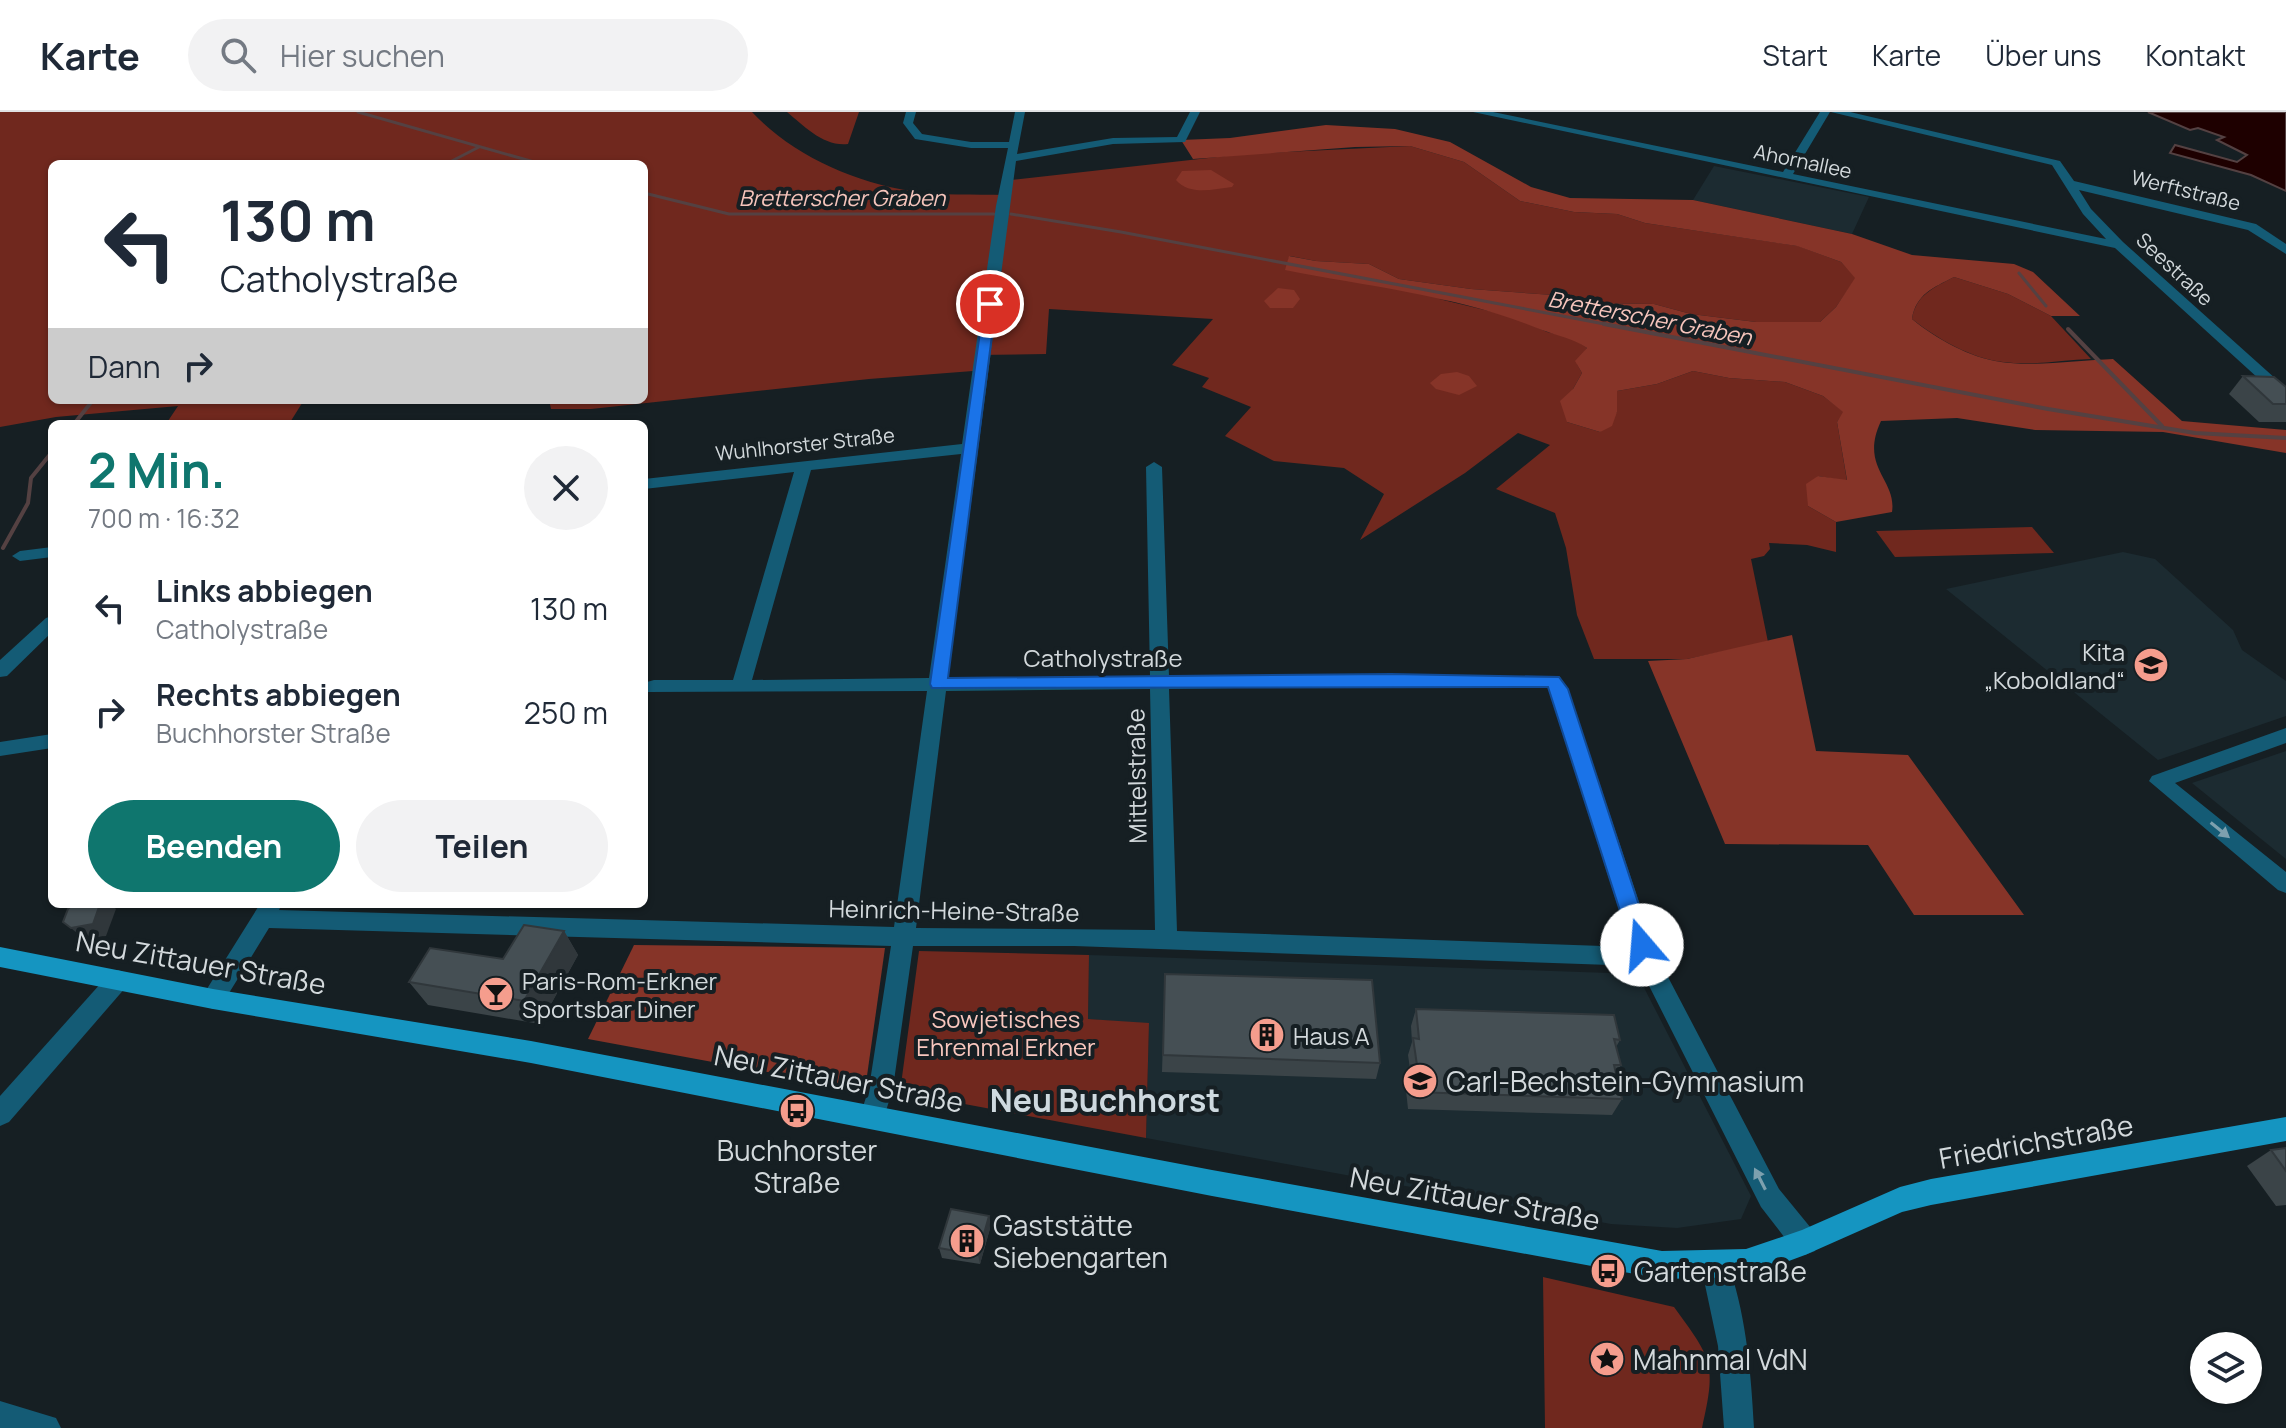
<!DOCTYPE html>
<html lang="de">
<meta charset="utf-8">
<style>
:root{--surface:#fff;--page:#f2f2f3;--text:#1f2937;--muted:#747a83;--line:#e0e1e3;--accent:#0f766e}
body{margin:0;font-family:Manrope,sans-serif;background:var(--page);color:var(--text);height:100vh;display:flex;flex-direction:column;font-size:30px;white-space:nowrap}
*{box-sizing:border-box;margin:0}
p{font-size:26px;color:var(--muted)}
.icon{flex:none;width:44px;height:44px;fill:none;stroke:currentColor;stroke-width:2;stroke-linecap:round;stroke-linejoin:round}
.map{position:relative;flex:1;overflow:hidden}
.side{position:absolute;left:48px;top:308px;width:600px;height:488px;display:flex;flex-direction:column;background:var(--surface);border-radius:12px;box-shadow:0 2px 6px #0004}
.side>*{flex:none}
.top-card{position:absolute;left:48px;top:48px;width:600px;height:244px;border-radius:12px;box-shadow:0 2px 6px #0004;background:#fff;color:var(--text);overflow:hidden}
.buttons{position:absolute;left:2190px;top:1220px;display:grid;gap:16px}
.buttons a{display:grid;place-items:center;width:72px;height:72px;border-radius:50%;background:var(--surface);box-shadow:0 2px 6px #0004;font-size:40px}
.pin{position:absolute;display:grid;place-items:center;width:68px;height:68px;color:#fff;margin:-34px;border:4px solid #fff;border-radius:50%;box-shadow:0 2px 8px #0007}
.me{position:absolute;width:88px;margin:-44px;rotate:342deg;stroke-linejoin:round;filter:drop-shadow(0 0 6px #0008)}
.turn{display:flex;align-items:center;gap:28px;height:168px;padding:0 40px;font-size:36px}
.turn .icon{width:104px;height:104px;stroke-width:2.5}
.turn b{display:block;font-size:56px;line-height:68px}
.then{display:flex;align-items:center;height:76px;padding:0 40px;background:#0003;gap:16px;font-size:30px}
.round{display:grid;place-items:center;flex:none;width:84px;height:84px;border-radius:42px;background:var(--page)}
.headline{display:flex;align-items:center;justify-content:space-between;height:136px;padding:0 40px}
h1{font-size:48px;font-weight:700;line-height:60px;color:var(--accent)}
.button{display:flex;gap:16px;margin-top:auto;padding:16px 40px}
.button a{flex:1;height:92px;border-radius:48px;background:var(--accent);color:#fff;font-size:32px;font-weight:700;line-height:92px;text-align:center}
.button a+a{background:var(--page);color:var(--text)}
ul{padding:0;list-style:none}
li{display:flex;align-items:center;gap:24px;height:104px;padding:0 40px}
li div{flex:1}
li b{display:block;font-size:30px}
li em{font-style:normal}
header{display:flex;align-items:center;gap:48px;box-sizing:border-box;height:112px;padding:0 40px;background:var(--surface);border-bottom:2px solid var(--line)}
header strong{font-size:38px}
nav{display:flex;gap:44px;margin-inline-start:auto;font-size:28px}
.search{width:560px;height:72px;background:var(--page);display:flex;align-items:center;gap:20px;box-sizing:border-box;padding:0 28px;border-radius:44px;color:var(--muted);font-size:30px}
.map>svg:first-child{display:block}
.built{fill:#1c2b31}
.green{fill:#70281e}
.forest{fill:#863428}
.water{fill:#1e0000;stroke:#544142;stroke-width:2}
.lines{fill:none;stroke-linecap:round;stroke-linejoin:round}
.stream-far1{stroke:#544142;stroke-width:3}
.stream{stroke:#544142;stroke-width:4}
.minor{fill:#145b75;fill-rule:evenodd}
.major{fill:#1595c1;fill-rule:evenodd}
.wall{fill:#3b4448}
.shaded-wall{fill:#30373b}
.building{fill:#454f54;stroke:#30373b;stroke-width:2}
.oneway{fill:#7da0ae}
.route{fill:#1a73e8;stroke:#114b97;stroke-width:2}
.labels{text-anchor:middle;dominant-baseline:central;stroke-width:8;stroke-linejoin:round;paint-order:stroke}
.far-street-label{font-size:20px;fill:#d3d9dc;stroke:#161f23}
.far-water-label{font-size:22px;font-style:italic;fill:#f6c5bc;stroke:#161f23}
.poi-label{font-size:24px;fill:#d3d9dc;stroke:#161f23;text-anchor:start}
.street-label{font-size:24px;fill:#d3d9dc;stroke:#161f23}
.park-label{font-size:24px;fill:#f9c7be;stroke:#161f23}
.near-street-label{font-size:28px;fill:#d3d9dc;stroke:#161f23}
.near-poi-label{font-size:28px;fill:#d3d9dc;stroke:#161f23;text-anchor:start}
.near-neighbourhood-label{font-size:32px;font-weight:bold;fill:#ced9df;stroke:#161f23}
</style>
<header>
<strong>Karte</strong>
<div class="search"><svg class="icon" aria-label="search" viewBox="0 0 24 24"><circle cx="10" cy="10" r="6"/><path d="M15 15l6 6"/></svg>Hier suchen</div>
<nav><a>Start</a><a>Karte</a><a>Über uns</a><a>Kontakt</a></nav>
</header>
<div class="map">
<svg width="2286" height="1316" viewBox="0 0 2286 1316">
<rect width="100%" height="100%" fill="#161f23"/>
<g class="built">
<polygon points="1714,54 1869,85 1852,122 1693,88"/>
<polygon points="2123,440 2155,447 2233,518 2242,538 2286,569 2286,604 2158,648 1946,477"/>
<polygon points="2286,639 2286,747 2192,671"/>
<polygon points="1089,843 1637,862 1751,1084 1741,1107 1677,1116 1611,1112 1146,1026 1149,912 1088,907"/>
</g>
<g class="green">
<path d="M0,0H752C792,43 853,70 911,79C941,84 974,82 1005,83L1011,68L1244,42L1410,34L1464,50L1520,89L1574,100L1617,102L1645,111L1798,134L1841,150L1856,166L1836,195L1820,210H1756L1691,202L1654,192L1592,191L1553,183L1471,177L1399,167L1369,152L1316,149L1290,144L1288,148L2286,331L1439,187L1514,205L1547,220L1573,226L1587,236L1577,252L1582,261L1573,277L1567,310L1600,320L1617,300V279L1657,272L1693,259L1729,266L1785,270L1823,284L1844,300L1837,310L1847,369L1818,364L1808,394L1836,410V440L1807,433L1769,431L1770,437L1764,444L1751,447L1768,530L1687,547H1594L1577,503L1566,436L1555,401L1496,377L1550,333L1518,321L1465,361L1360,428L1384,382L1344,356L1274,349L1225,324L1251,295L1202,275L1209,266L1172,253L1213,207L1049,197L1046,242L976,243L973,259L869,267L591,297H551L549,288H644V52H52V288H304L289,312H166L178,294L56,305L0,315Z"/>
<path d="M787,0H859L848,32C824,35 804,14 787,0Z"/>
<path d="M1954,165L2008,182L2051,204L2091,247C2063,248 2031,254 2003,250C1972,247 1936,226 1912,207C1916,183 1933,176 1954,165Z"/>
<polygon points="2032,415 2054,441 1895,445 1876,419"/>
<polygon points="919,839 1089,843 1088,907 1149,911 1146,1026 900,980"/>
<path d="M1543,1165L1674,1195C1712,1247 1717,1252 1702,1316H1545Z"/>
</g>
<g class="forest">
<path d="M1326,13L1395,17L1450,30L1531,75L1570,86L1693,88L1852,122L1912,143L2014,152L2033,160L2080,204H2051L2008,182L1954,165C1933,176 1916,182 1912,207C1936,227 1971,246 2001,250C2032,255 2081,248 2113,247L2182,309L2286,318V341L2163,320L2035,318L1957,306L1881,309C1859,356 1897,367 1892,400L1836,410L1808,394L1806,372L1818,364L1847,368L1837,310L1843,300L1823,284L1785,270L1729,266L1693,259L1657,272L1617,279V300L1612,314L1600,320L1567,310L1560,289L1573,277L1582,261L1575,249L1587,236C1572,226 1558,224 1542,218C1461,184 1371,175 1285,158L1289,144L1316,149L1369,152L1399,167L1471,177L1553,183L1592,191L1654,192L1691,202L1756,210H1820L1836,195L1855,166L1841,150L1797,134L1645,111L1617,102L1574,100L1520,89L1464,50L1410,34L1355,35L1193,47L1181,28L1230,26Z"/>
<path d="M1211,58L1234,72L1232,75C1213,77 1190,84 1176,68L1182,59Z"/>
<polygon points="1278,176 1294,178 1300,187 1293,196 1270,196 1264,189"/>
<polygon points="1457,260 1469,264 1477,274 1459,283 1436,277 1430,271 1441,262"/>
<polygon points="1792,523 1816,639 1908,643 2024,803 1914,803 1868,733 1725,732 1648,549 1687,547"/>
<polygon points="634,833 885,836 865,978 588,927"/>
</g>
<polygon class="water" points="2148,0 2286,0 2286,79 2251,63 2170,41 2175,33 2237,50 2247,43 2217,28 2224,25 2198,16 2190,18"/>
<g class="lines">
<g class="stream-far1">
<polyline points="358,0 541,52"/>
<polyline points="446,52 479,35"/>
<polyline points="644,81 729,102 994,102"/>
<polyline points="1011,102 1121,120 1615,214"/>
<polyline points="2019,161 2046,194"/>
</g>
<g class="stream">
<polyline points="1604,212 2048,297 2195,321 2286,326"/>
<polyline points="2068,217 2162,314"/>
<polyline points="74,312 93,288"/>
<polyline points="3,436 28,391 31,366 52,340"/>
</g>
<g class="minor">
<path d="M906,0H916L913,11L922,22L971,30H1009L1015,0H1025L1017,42L1113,26L1177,25L1190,0H1200L1185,30L1113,32L1016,49L948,566L1150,564L1146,355L1154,350L1162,355L1169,564L1391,562L1560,565L1568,577L1657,844L1779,1077L1815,1121L1818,1130L1815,1139L1805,1143L1795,1139L1761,1095L1639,854L1074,834H913L893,976L882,1012L873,1016L864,1012L860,1004L869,976L891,834L269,816L221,894L213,897L205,894L201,887L205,880L260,792H282L279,798L894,815L927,579L647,580L645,575L647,570L654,568H733L794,360L644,377V367L962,332L996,94L1008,36H971L915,27L903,11ZM961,342L929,566L752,568L811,358ZM1391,574L1548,576L1631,835L1177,819L1169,577ZM1150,577L1155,818L916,816L946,579Z"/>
<polygon points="1473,0 1493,0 1783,60 1820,0 1830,0 1793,62 2106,127 2083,102 2052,53 1831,0 1850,0 2060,49 2074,69 2256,112 2286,132 2286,142 2248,118 2079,78 2091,97 2123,130 2286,276 2286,288 2281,287 2115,136"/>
<polygon points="52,435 52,445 20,449 12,444 20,439"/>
<polygon points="52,504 52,520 7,564 0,565 0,548 46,506"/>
<polygon points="2286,616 2286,631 2175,671 2286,760 2286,781 2278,778 2149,669 2152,664"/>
<polygon points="52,622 52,636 0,644 0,630"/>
<polygon points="118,858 126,861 130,868 126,875 9,1010 0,1014 0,984 110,861"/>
<path d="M1715,1140L1725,1144C1746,1197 1751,1260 1754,1316H1724L1718,1234L1701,1154L1705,1144Z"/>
<polygon points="0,1289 56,1306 61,1316 0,1316"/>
</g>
<polygon class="major" points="0,835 213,877 531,929 1212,1058 1662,1139 1746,1137 1802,1118 1900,1075 1931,1067 2286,1005 2286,1029 1931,1093 1902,1100 1805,1143 1746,1165 1662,1167 1212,1084 531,951 213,897 0,855"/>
</g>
<g class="wall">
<polygon points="2243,264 2286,275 2286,310 2259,310 2229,282"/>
<polygon points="564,819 578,843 540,912 428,893 409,870 503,847"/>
<polygon points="1165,862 1380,951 1376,967 1162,960"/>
<polygon points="1416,897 1620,928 1616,935 1621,953 1616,961 1622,987 1612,1003 1408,997 1405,969 1410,957 1408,943 1412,930 1411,914"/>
<polygon points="2286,1036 2286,1093 2276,1094 2247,1054 2271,1038"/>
<polygon points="989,1104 991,1113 980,1152 942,1146 939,1136"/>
</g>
<g class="shaded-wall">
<polygon points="100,792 110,792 116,797 106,824 85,828 71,816"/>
<polygon points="564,819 578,843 540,912 524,889"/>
<polygon points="989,1104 991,1113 980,1152 978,1143"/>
</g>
<g class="building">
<polygon points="2243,264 2274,265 2286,275 2286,292 2273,292"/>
<polygon points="73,792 100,792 93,812 71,816 63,810 68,797"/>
<polygon points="524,813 564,819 524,889 409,870 430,836 503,847"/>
<polygon points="1165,862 1372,868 1380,951 1163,943"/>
<polygon points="1416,897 1614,903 1620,928 1614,927 1621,953 1614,953 1622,987 1414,980 1411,953 1417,953 1413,926 1419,927"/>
<polygon points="2286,1036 2286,1059 2271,1038"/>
<polygon points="951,1097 989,1104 978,1143 939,1136"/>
</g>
<defs><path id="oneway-solid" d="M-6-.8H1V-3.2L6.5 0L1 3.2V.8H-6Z" transform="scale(2)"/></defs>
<g class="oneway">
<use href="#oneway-solid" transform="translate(2220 718) rotate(39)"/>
<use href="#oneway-solid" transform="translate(1760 1067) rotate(-117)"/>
</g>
<polygon class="route" points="990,188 996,192 948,566 1391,562 1559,565 1568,577 1652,833 1649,839 1642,842 1634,839 1631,833 1548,575 932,576 930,572 984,192"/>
<defs>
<symbol id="school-disc" viewBox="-11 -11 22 22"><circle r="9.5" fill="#f59d8d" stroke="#161f23"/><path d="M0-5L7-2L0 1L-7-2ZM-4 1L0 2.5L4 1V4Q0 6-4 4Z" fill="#111"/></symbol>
<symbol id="bar-disc" viewBox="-11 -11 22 22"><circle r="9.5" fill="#f59d8d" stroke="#161f23"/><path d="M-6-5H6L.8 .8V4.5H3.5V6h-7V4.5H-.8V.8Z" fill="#111"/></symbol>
<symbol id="building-disc" viewBox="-11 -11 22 22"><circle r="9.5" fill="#f59d8d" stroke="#161f23"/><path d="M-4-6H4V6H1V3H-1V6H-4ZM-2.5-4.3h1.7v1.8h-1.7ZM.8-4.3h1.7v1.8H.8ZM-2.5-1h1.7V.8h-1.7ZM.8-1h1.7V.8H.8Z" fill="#111"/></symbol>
<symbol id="bus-disc" viewBox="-11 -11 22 22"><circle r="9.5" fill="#f59d8d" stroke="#161f23"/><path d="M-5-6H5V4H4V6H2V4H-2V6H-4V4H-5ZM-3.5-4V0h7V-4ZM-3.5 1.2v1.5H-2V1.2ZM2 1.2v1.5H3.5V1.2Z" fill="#111"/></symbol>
<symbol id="sight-disc" viewBox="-11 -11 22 22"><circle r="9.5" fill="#f59d8d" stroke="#161f23"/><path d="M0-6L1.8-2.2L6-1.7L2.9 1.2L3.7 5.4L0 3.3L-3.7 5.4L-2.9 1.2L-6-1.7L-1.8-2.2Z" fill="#111"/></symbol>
</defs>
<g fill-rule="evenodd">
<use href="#school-disc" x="2131" y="533" width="40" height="40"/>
<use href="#bar-disc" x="476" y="862" width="40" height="40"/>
<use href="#building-disc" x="1247" y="903" width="40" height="40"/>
<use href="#school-disc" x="1400" y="949" width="40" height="40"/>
<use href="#bus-disc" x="777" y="979" width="40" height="40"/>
<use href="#building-disc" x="947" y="1109" width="40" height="40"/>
<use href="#bus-disc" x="1588" y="1139" width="40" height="40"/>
<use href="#sight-disc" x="1587" y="1227" width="40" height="40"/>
</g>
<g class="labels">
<g class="far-street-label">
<text transform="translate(1803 49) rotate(12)">Ahornallee</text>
<text transform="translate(2186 78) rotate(14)">Werftstraße</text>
<text transform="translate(2175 157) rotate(43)">Seestraße</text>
<text transform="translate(805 332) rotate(-6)">Wuhlhorster Straße</text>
</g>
<g class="far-water-label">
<text x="842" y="86">Bretterscher Graben</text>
<text transform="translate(1650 206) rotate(11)">Bretterscher Graben</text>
</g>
<g class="poi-label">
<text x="2125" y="539" text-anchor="end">Kita<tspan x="2125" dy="28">„Koboldland“</tspan></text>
<text x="522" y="868">Paris-Rom-Erkner<tspan x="522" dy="28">Sportsbar Diner</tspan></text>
<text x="1293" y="923">Haus A</text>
</g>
<g class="street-label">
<text x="1103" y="545">Catholystraße</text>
<text transform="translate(1136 664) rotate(-91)">Mittelstraße</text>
<text transform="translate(954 798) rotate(1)">Heinrich-Heine-Straße</text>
</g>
<g class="park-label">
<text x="1006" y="906">Sowjetisches<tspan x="1006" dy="28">Ehrenmal Erkner</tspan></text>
</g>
<g class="near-street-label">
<text transform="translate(201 850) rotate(10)">Neu Zittauer Straße</text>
<text transform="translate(839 966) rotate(11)">Neu Zittauer Straße</text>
<text transform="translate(2036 1029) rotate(-10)">Friedrichstraße</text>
<text transform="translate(1475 1086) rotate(10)">Neu Zittauer Straße</text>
</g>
<g class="near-poi-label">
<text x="1446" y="969">Carl-Bechstein-Gymnasium</text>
<text x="797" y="1038" text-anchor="middle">Buchhorster<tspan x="797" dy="32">Straße</tspan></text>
<text x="993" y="1113">Gaststätte<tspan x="993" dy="32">Siebengarten</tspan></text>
<text x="1634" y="1159">Gartenstraße</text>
<text x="1633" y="1247">Mahnmal VdN</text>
</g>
<g class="near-neighbourhood-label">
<text x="1105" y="988">Neu Buchhorst</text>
</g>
</g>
</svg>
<div class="buttons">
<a><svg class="icon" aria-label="layers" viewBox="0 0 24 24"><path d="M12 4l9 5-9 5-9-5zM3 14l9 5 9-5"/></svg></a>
</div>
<div class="pin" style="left:990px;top:192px;background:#d93025"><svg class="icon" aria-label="arrive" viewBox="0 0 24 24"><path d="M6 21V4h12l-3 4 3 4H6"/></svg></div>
<svg class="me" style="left:1642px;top:833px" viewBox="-20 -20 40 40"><circle r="19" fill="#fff"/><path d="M0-13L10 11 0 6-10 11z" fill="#1a73e8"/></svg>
<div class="top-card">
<div class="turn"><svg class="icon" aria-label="left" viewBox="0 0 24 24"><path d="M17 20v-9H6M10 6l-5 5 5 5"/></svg><div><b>130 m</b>Catholystraße</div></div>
<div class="then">Dann<svg class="icon" aria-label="right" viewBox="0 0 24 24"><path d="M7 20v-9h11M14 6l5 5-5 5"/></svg></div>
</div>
<section class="side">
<div class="headline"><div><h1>2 Min.</h1><p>700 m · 16:32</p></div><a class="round"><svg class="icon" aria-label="close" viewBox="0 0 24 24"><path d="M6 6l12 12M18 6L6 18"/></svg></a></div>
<ul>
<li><svg class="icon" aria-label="left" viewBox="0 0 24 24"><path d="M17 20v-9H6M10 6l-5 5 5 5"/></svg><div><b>Links abbiegen</b><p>Catholystraße</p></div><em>130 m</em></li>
<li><svg class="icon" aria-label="right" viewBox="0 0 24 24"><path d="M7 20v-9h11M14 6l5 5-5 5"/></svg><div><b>Rechts abbiegen</b><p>Buchhorster Straße</p></div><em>250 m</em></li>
</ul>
<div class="button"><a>Beenden</a><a>Teilen</a></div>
</section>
</div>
